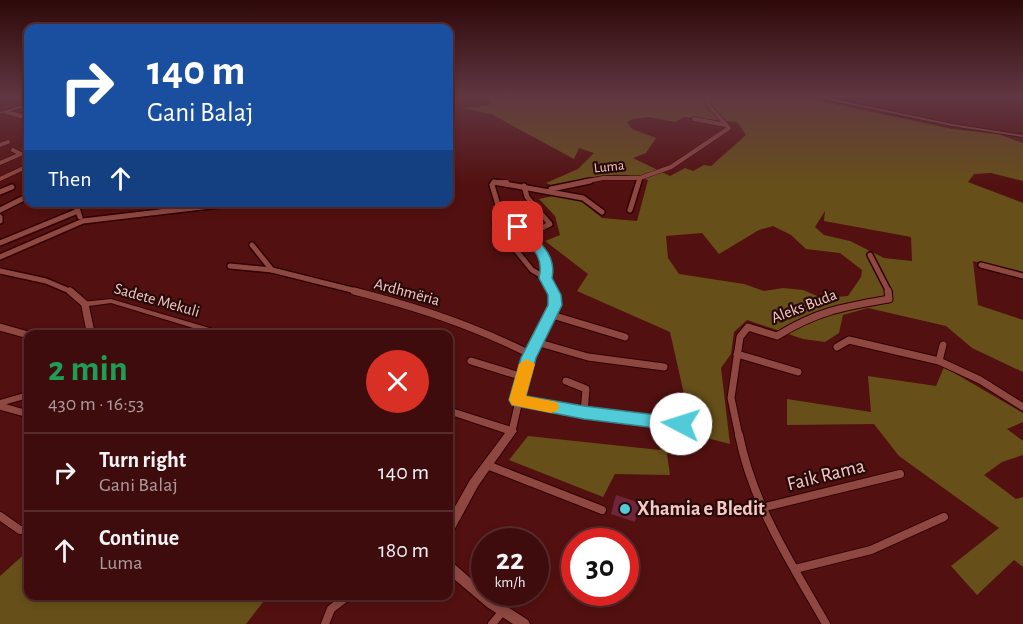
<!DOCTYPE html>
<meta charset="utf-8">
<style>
:root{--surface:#3e0c0c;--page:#491a1a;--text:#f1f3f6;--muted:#ad9b9d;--line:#572c2d}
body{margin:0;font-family:"Alegreya Sans",sans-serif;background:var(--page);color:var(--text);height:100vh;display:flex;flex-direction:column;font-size:22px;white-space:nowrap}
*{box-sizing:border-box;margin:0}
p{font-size:20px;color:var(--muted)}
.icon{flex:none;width:33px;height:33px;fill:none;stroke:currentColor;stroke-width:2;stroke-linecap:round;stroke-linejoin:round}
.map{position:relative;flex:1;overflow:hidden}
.details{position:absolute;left:24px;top:330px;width:429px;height:270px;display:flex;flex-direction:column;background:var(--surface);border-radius:12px;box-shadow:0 3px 9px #0003,0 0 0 2px var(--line)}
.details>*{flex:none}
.top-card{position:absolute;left:24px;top:24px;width:429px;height:183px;border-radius:12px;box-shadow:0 3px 9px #0003,0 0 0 2px var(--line);background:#1a4fa0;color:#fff;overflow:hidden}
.speed{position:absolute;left:471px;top:528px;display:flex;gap:12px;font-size:30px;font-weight:700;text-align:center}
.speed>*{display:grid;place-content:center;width:78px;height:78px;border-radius:50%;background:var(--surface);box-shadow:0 3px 9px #0003,0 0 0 2px var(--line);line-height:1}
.speed small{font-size:15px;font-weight:400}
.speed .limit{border:9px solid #d22;background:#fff;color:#111}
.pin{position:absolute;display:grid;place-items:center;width:51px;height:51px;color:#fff;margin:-26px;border-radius:12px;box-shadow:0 3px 9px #0006}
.me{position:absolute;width:66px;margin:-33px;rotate:275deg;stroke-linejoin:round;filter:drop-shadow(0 0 4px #0008)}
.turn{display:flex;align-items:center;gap:21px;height:126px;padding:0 24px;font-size:27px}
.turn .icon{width:78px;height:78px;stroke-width:2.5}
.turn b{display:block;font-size:42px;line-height:51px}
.then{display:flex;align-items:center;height:57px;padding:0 24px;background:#0003;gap:12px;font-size:22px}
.round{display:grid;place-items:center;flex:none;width:63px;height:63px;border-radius:32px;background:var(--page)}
.headline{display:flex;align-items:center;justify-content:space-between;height:102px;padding:0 24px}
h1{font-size:36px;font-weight:700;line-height:45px;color:#1e9e55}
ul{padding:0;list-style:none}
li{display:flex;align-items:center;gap:18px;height:78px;padding:0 24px;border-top:2px solid var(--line)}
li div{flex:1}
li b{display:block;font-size:22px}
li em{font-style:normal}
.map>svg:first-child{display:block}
.green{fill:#664f19;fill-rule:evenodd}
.building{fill:#6e263b}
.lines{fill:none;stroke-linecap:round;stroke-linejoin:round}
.minor-far3-casing{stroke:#300002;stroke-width:5}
.minor-far2-casing{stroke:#300002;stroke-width:8}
.minor-far1-casing{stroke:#300002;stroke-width:9}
.minor-casing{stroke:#300002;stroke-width:10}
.tertiary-casing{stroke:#300002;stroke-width:2}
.minor-far3{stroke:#8e4741;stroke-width:4}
.minor-far2{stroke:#8e4741;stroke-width:5}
.minor-far1{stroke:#8e4741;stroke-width:7}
.minor{stroke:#8e4741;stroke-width:8}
.tertiary{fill:#8e4741;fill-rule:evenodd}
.route{fill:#52cbd9;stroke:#35848d;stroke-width:1.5}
.slow{fill:#f59e0b}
.poi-dot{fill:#52cbd9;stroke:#270a09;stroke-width:2}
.labels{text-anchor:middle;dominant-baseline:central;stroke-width:4.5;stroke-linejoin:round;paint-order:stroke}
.far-street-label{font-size:14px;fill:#f4c9c4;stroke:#270a09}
.street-label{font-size:16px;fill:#f4c9c4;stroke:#270a09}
.near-street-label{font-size:20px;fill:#f4c9c4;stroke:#270a09}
.near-poi-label{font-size:20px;font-weight:bold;fill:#f4c9c4;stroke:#270a09;text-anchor:start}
</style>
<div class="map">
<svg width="1023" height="624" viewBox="0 0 1023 624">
<rect width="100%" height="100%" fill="#531010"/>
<g class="green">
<path d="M494,97H802L952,129L998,134L1023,143V181L991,173L974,174L968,182L1023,203V274L973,261L978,305L1023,320V372L972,348L946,326L868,308L843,315L839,333L825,342L803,339L747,320L734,332L731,354L721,368L730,444L703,437L667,454L670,475L615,474L603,497L509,460L528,436L660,450L693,434L670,332L577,291L588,274L545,241L560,235L555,216L539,199L558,195L581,201L602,218L637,221L648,180C618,168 582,180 551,185L546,183L578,169L594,153L579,148L574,159L493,115L465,108L489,105ZM649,117L675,122L684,117L737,122L746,135L711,166L704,165L693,171L685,168L670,176L633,158L646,153L656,138L632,129L627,122L633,119ZM825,211L824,221L911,237L912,261L884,258L850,241L824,235L815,227ZM773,226L791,235L806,249L840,253L862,270L861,277L848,296L822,298L803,290L783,288L764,291L744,284L679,274L668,258L666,236L702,233L719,254L759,230Z"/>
<polygon points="944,367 1023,413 1023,422 1007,429 1023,441 1023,455 1002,462 984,475 1016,499 1023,497 1023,567 1014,560 977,595 951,566 999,528 899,456 874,424 787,425 787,399 871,412 868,376 936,386"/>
<polygon points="28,551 28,596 267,597 246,624 0,624 0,576"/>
</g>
<polygon class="building" points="616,495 640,503 635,522 611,514"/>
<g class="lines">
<defs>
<g id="minor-far3">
<polyline points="25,97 28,105"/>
<polyline points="6,112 28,118"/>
<polyline points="694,119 726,125"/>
<polyline points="0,145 8,142"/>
<polyline points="0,163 21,154 13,150"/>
<polyline points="640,178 671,167 729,128 709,106 707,97"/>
<polyline points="0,179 28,166"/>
<polyline points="494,182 507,182"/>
<polyline points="583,182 603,178 640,178 639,182"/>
</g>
<g id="minor-far2">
<polyline points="524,186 527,197 550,224 527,235"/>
<polyline points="551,189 590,181"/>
<polyline points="0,192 12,187"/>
<polyline points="76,206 80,217"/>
<polyline points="0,210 28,196"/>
<polyline points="630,210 639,181"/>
<polyline points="0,217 0,221"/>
<polyline points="495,224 532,270 546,278"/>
<polyline points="0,243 78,211"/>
<polyline points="252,245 272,270"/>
<polyline points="870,255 889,292"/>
<polyline points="0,257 83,221 219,205"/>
<polyline points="981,265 1023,276"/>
<polyline points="230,266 272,270 360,292"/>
<polyline points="0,271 46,281 72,292"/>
<polyline points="546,278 546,257 498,205 492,185 494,182 583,198 602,212"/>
<polyline points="546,278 554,292"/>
</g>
<g id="minor-far1">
<polyline points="70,291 85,304"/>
<path d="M354,291C420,308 469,324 530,354"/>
<polyline points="552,315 625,337"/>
<polyline points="0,327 28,335"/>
<polyline points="536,342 588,357 664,367"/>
<polyline points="837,347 849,340 939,361 980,380 1023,407"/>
<polyline points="737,354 798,372"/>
<polyline points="471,361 523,377"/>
<polyline points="939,361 943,345"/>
<polyline points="566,381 586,389 584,413"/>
<polyline points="517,400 584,413 681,424"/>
<polyline points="0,406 28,414"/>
<polyline points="512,431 529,358 555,305 553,291"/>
<path d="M739,436L731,398L740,337L748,327L777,336C817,311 843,307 889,299L888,291"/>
</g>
<g id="minor">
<path d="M739,435C753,505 791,563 826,624"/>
<polyline points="487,465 602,510"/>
<polyline points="761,508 900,474"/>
<polyline points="0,516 20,530 28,530"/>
<polyline points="795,569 871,550 944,517"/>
<polyline points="325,624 331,609 348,596"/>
<polyline points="492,624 503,611"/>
</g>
<g id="tertiary">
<polygon points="814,97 824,97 952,124 1023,135 1023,137 952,126"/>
<polygon points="28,104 28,106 0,114 0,112"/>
<polygon points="111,299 223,332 224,334 213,334 111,303 89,306 95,334 87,334 81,304 82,302"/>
<polygon points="28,392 28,398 0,406 0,400"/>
<polygon points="448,407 515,428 517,431 478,486 452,534 448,535 448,519 470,480 505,433 448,414"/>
<polygon points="448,561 452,562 484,590 484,592 488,592 495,599 528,620 530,624 513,624 487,607 448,574"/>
</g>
</defs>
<use href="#minor-far3" class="minor-far3-casing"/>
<use href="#minor-far2" class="minor-far2-casing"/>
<use href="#minor-far1" class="minor-far1-casing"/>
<use href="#minor" class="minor-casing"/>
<use href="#tertiary" class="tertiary-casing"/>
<use href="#minor-far3" class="minor-far3"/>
<use href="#minor-far2" class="minor-far2"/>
<use href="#minor-far1" class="minor-far1"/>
<use href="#minor" class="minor"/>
<use href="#tertiary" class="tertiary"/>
</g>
<linearGradient id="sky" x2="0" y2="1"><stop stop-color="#2e0909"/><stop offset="0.52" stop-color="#603742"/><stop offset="1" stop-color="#603742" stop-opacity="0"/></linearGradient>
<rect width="1023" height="185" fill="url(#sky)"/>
<path class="route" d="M514,224H522C538,241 557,254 552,278L561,295L562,305L536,358L526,396L584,406L681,418L687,420L689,424L687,429L681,431L584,419L512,405L509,400L521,358L548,305V295L539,278C545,254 529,246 514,229Z"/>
<polygon class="slow" points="527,359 535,364 526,396 557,402 559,407 557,411 551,413 512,405 509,400 519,364"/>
<circle class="poi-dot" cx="625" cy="509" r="6"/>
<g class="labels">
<g class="far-street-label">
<text transform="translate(609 167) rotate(-6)">Luma</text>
</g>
<g class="street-label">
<text transform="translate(407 292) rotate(15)">Ardhmëria</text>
<text transform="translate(157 300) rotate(16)">Sadete Mekuli</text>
<text transform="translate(804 306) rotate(-21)">Aleks Buda</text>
</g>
<g class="near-street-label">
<text transform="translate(826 475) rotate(-14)">Faik Rama</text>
</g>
<g class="near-poi-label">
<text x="637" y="509">Xhamia e Bledit</text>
</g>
</g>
</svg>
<div class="speed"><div>22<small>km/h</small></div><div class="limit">30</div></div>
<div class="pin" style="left:518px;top:227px;background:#d93025"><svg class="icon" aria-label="arrive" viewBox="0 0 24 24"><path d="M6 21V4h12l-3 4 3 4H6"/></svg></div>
<svg class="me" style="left:681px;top:424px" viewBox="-20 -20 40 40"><circle r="19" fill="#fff"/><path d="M0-13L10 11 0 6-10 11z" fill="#52cbd9"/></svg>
<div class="top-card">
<div class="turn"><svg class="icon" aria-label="right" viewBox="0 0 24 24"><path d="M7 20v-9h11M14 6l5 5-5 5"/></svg><div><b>140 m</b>Gani Balaj</div></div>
<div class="then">Then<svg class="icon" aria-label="ahead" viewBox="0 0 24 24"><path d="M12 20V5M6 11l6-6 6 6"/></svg></div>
</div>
<section class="details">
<div class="headline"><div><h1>2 min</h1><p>430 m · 16:53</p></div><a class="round" style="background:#d93025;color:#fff"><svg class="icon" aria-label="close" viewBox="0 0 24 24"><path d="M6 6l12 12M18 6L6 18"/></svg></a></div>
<ul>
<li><svg class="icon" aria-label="right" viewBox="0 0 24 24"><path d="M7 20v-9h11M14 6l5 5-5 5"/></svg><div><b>Turn right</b><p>Gani Balaj</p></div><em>140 m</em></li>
<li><svg class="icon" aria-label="ahead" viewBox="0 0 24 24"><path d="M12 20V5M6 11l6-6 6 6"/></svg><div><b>Continue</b><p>Luma</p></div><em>180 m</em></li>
</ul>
</section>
</div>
